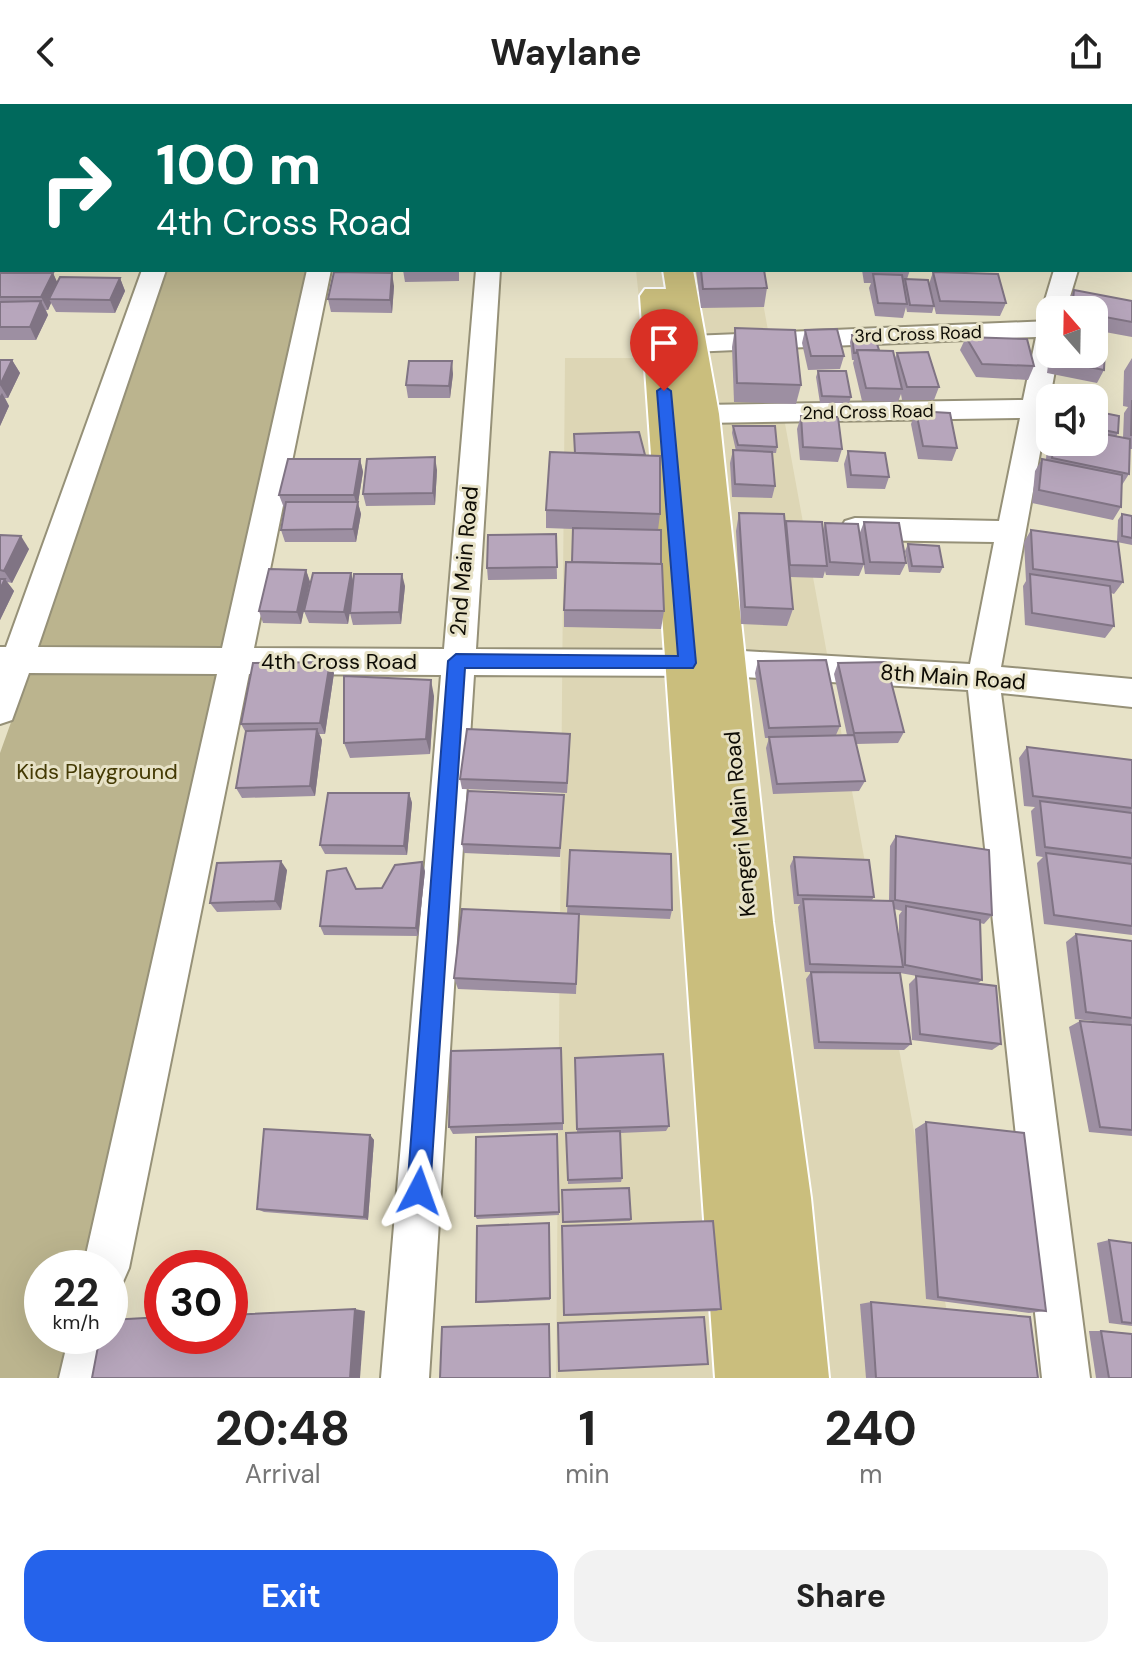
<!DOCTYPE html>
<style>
:root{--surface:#fff;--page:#f2f2f2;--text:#222;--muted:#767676;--accent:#2563eb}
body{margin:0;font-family:"DM Sans",sans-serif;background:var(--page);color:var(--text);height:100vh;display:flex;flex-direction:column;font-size:30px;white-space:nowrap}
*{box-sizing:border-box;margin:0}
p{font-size:26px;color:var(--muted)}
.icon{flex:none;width:44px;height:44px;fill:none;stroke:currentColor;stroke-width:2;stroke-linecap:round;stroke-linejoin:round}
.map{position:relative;height:1274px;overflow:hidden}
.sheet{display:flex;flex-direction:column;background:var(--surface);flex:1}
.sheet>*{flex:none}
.hud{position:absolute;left:0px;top:0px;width:1132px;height:168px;box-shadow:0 8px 32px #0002;background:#00695c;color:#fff;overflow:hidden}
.needle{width:52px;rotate:340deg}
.buttons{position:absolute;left:1036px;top:192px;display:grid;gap:16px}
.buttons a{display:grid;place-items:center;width:72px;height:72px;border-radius:16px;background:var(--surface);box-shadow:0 8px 32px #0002;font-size:40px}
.speed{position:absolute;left:24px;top:1146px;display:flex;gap:16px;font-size:40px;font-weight:700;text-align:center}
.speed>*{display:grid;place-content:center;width:104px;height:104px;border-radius:50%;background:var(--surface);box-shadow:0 8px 32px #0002;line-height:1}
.speed small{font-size:20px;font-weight:400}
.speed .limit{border:12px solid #d22;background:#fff;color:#111}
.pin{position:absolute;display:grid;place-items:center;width:68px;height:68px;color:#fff;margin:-82px -34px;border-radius:50% 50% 50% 0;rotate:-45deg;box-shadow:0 0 8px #0007}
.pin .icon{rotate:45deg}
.me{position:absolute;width:88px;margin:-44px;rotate:4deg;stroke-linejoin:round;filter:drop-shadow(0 0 6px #0008)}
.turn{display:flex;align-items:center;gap:28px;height:168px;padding:0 24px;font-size:36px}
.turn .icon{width:104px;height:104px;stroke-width:2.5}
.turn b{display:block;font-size:56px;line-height:68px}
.eta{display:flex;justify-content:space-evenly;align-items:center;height:136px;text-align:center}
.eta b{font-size:48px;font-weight:700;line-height:56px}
.cta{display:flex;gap:16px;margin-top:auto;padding:16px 24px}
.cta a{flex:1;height:92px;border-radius:24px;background:var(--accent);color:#fff;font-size:32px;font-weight:700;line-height:92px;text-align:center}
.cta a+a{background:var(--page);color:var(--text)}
header{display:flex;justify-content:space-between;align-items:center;height:104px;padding:0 24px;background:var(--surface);font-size:36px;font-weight:700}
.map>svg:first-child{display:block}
.built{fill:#ddd6b5}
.green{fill:#bbb48e}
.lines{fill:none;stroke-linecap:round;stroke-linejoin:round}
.street-casing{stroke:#969178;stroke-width:4}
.primary-casing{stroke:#fff;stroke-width:4}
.street{fill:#fff;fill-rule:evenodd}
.primary{fill:#cabe7d;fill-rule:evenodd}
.wall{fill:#9d8fa2;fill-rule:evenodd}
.shaded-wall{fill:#807484}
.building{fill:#b7a6bc;stroke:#807484;stroke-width:2}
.route{fill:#2563eb;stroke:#184099;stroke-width:2}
.labels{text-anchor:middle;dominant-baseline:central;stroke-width:6;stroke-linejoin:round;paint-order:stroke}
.far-street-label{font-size:18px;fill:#0e0c05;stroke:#e7e2c7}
.street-label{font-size:22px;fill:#0e0c05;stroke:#e7e2c7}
.park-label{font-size:22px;fill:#443a04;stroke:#e7e2c7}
</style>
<header><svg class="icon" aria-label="back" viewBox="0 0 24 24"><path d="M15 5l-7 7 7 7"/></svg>Waylane<svg class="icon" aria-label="share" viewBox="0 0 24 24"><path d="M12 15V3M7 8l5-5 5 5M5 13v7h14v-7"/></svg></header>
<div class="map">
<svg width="1132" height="1274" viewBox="0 0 1132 1274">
<rect width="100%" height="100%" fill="#e7e2c7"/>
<polygon class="built" points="636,166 757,166 959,1274 556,1274 565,254 645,254"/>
<g class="green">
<polygon points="164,166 312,166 227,550 26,552"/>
<polygon points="220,566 85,1164 42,1164 42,1232 70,1232 61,1274 0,1274 0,649 29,568"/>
</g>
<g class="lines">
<defs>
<g id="street">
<rect x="340" y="0" width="20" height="2"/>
<rect x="486" y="0" width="20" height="2"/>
<polygon points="898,0 918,0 919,2 899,2"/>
<rect x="0" y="3" width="2" height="12"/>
<rect x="1130" y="13" width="2" height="13"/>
<polygon points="2,127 2,144 0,145 0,128"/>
<polygon points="142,166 166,166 38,543 222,544 307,166 331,166 254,544 444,545 476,166 500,166 476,545 726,546 970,560 994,438 855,436 845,433 840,425 845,417 855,414 999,417 1020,314 702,319 692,316 689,310 692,304 702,301 1023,296 1036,233 691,248 682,246 678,240 682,234 691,232 1050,217 1050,250 1058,250 1001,563 1132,575 1132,603 1001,589 1090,1274 1042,1274 968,586 726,572 474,571 429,1274 381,1274 441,571 249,570 129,1164 122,1180 110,1185 110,1164 83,1164 217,570 29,569 12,616 0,620 0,543 6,543"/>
<polygon points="1054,166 1078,166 1066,206 1050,206 1050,213 1042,206"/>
<polygon points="110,1219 115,1232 107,1274 59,1274 69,1232 110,1232"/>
</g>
<g id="primary">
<polygon points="632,0 658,0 659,2 633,2"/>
<polygon points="663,166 693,166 719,310 773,818 811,1094 829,1274 715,1274 640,192 645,185 666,185"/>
</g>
</defs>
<use href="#street" class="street-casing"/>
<use href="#primary" class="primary-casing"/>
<use href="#street" class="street"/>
<use href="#primary" class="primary"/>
</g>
<g class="wall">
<polygon points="871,0 893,0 892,2 872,2"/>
<polygon points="998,0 1032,0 1031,2 1000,2"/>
<polygon points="1132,96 1132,158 1130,157 1130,99"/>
<polygon points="403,166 459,166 459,177 405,178"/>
<polygon points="696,166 764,166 767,184 764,203 701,204"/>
<polygon points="862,166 910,166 907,175 929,180 933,168 1006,199 1000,212 936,210 934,202 932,209 907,208 906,203 903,214 875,212 869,184 871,179 864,179"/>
<polygon points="0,169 53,169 57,179 120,174 125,187 115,209 56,208 51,199 48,206 46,206 48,211 36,236 0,236"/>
<polygon points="394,182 392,209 331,208 328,195"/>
<polygon points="1074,186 1132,197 1132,233 1094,226 1094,206 1067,206 1067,199"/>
<polygon points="735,224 801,281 796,300 734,298 732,243"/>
<polygon points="805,226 844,252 840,265 808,266 802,239"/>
<polygon points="852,231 895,254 897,249 939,283 934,296 902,296 901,290 898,298 862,297 853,259 854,256 852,256 850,238"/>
<polygon points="966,233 1034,262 1028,276 976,273 960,246"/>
<polygon points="1050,246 1050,250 1094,250 1104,266 1097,279 1047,269"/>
<polygon points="1132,254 1132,345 1130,345 1129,370 1122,381 1121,403 1113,416 1032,399 1035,367 1042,355 1046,355 1048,333 1050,330 1050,338 1094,338 1094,307 1118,329 1116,333 1123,334 1124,309 1128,303 1123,302 1124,267"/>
<polygon points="0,256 12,256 20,269 8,294 5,294 9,302 0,322"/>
<polygon points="818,267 851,293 849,299 820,299 816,273"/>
<polygon points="453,270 450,294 408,294 406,281"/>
<polygon points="916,307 957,344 952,357 918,355 911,320"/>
<polygon points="801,312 842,345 838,358 800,356 797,325"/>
<polygon points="733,322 777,343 776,349 772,349 775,382 772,394 732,393 730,359 733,346 736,347 732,329"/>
<polygon points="848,347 889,373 885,385 847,384 844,360"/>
<polygon points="360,355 363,368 358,399 361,410 356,438 285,438 281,426 285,404 284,404 279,391"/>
<polygon points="437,366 435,401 366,402 363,390"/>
<polygon points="546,406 660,410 658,426 664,507 661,525 564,523 564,506 572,458 573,425 546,424"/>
<polygon points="739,409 785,421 786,417 823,427 825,419 859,431 864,418 906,459 900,471 865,470 860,435 864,460 859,472 826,471 825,467 823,474 790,473 793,505 787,522 741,520 736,427"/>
<polygon points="1122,410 1132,412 1132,441 1117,438 1118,416"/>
<polygon points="1031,426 1123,478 1114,490 1111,489 1114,522 1105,534 1025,521 1023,482 1026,477 1024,438"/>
<polygon points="556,430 557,475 488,476 487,464"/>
<polygon points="0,431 29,445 12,479 7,478 14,487 0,516"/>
<polygon points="908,440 943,463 940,469 909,468 905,447"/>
<polygon points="306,466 310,478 301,520 263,519 259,507"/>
<polygon points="351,469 353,477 405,482 401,520 353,521 350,509 350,505 348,520 309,519 304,507"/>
<polygon points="758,557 840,622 836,631 847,631 834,570 838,559 904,628 898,639 856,640 865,677 859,687 773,690 766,644 769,634 765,634 755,569"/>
<polygon points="334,569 325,630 319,630 322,636 315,692 242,694 236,684 246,629 241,620"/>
<polygon points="434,592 430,650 350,654 344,639"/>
<polygon points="570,640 567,689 462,685 460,675"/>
<polygon points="1027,643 1132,656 1132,831 1044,820 1037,759 1043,753 1036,752 1031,707 1035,703 1024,702 1019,654"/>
<polygon points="409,689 412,699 407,751 325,750 320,741"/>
<polygon points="564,691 560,753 464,749 462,740"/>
<path d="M896,732L992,811L984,820L980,819L982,876L977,880L1001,940L992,946L912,936L909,880L917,872L900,869L911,940L904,946L814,945L806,875L811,868H805L798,803L800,800H794L790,762L794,753L874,793L872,796L889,797L890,742ZM894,805L902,807L899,811V836Z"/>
<polygon points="570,746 672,806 670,815 579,811 576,890 458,885 454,874 567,810"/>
<polygon points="287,766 281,806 217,808 210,799"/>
<polygon points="425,767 418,832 324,831 320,822 382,784"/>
<polygon points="1076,830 1132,837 1132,1032 1089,1028 1069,923 1080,917 1103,918 1075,915 1066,838"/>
<polygon points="575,954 669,1022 666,1027 620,1029 622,1074 621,1078 568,1080 566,1029 577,1028"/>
<polygon points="926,1018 1046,1207 1029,1209 926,1195 915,1025"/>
<polygon points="563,1019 563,1026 453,1030 449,1023"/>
<polygon points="557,1030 559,1111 477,1115 475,1112"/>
<polygon points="370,1031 374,1036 368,1116 264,1108 257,1105"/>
<polygon points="562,1086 631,1115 630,1117 563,1119"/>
<polygon points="549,1119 550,1196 478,1199 476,1198"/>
<polygon points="562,1122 721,1205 716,1207 564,1212"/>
<polygon points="1109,1136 1132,1139 1132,1222 1109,1219 1097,1139"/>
<polygon points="871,1198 1038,1274 866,1274 860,1200"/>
<polygon points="1089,1227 1101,1227 1132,1274 1096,1274"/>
</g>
<g class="shaded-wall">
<polygon points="0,74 2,78 2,95 0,99"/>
<polygon points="53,169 59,182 49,195 51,199 48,206 41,193"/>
<polygon points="392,169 394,182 392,209 390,196"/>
<polygon points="120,174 125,187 115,209 110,196"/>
<polygon points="41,197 48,211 36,236 30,223"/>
<polygon points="12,256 20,269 8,294 0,281"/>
<polygon points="452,257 453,270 450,294 449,282"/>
<polygon points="2,289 9,302 0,322 0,292"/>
<polygon points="435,353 437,366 435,401 433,389"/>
<polygon points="360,355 363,368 358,399 361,410 356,438 353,425 357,403 354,391"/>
<polygon points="21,432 29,445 12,479 4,467"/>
<polygon points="306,466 310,478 301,520 297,508"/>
<polygon points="351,469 354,481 348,520 344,508"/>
<polygon points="402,470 405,482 401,520 399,508"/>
<polygon points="5,475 14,487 0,516 0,485"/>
<polygon points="330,558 334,569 325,630 320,619"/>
<polygon points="431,576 434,592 430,650 426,635"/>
<polygon points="317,625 322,636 315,692 310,682"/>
<polygon points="409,689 412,699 407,751 404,742"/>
<polygon points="281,757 287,766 281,806 275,797"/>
<polygon points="422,758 425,767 418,832 416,824"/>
<polygon points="370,1031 374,1036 368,1116 364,1113"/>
<polygon points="355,1205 365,1207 360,1274 350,1274"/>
</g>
<g class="building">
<polygon points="126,0 184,0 183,2 125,2"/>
<rect x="0" y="50" width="2" height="20"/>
<polygon points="1131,96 1132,96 1132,120 1130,119 1130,99"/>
<polygon points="1130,122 1132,123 1132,143 1130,142"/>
<polygon points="701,166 764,166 767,184 703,185"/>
<polygon points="334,168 392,169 390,196 328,195"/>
<polygon points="933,168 998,170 1006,199 940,197"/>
<polygon points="0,169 53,169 41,193 0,193"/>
<polygon points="873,170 902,171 907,200 878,199"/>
<polygon points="60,173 120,174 110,196 49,195"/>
<polygon points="905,175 928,176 934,202 910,201"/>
<polygon points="1074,186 1132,197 1132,218 1094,211 1094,206 1072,206"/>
<polygon points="41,197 30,223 0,223 0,198"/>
<polygon points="735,224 795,226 801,281 737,279"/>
<polygon points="837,225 844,252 811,252 805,226"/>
<polygon points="852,231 874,231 879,246 857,246 856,249 854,249"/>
<polygon points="966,233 1027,235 1034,262 982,260"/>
<polygon points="1094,243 1105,245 1104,266 1053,256 1054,250 1094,250"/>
<polygon points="857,246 893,247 902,285 866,284"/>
<polygon points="928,248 939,283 907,283 897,249"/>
<polygon points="0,256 12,256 0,281"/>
<polygon points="409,257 452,257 449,282 406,281"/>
<polygon points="818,267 846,267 851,293 822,292"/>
<polygon points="1132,296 1132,331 1131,331"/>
<polygon points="916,307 950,309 957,344 923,342"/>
<polygon points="1094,307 1119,312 1118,329 1094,324"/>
<polygon points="801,312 838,313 842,345 803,343"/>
<polygon points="733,322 775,322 777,343 738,341"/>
<polygon points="639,328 645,351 575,349 574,330"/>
<polygon points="1094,328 1130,335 1129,370 1052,354 1054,338 1094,338"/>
<polygon points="733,346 772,348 775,382 735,380"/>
<polygon points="848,347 885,349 889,373 851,371"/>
<polygon points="550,348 660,352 660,410 546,406"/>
<polygon points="435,353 433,389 363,390 367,355"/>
<polygon points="288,355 360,355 354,391 279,391"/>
<polygon points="1042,355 1122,371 1121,403 1039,386"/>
<polygon points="286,398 358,398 353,425 281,426"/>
<polygon points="739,409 784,410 793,505 745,503"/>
<polygon points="1122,410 1132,412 1132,434 1122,432"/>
<polygon points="786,417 822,418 827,462 790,461"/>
<polygon points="864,418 899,419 906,459 870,458"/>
<polygon points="825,419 858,420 864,460 830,458"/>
<polygon points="573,424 661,426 661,460 572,458"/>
<polygon points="1031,426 1118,438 1123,478 1033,465"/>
<polygon points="556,430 557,463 487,464 488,431"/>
<polygon points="0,431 21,432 4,467 0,466"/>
<polygon points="908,440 939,442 943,463 912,462"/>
<polygon points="566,458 662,460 664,507 564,506"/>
<polygon points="269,465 306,466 297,508 259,507"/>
<polygon points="313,469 351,469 344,508 304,507"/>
<polygon points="354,470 402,470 399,508 350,509"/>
<polygon points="1030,470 1110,482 1114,522 1032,509"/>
<polygon points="0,475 5,475 0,485"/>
<polygon points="826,556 840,622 769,624 758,557"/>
<polygon points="330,558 320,619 241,620 253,559"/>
<polygon points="886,558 904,628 854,629 838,559"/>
<polygon points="344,572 431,576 426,635 344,639"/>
<polygon points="317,625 310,682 236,684 246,627"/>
<polygon points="467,625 570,630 567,679 460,675"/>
<polygon points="854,631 865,677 777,680 769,633"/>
<polygon points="1027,643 1132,656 1132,704 1033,692"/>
<polygon points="468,687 564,691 560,744 462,740"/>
<polygon points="328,689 409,689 404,742 320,741"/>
<polygon points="1040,697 1132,709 1132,754 1045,743"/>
<polygon points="896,732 989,746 992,811 895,796"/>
<polygon points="570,746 671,750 672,806 567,802"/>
<polygon points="1046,749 1132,760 1132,822 1054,811"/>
<polygon points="794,753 869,756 874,793 798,791"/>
<polygon points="281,757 275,797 210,799 217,759"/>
<polygon points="422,758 416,824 320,822 327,767 346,764 356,785 382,784 395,761"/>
<polygon points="803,795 893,797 903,863 810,860"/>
<polygon points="906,802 980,816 982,876 905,861"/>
<polygon points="462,805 579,810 576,880 454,874"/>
<polygon points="1076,830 1132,837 1132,914 1086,908"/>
<polygon points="811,868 900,869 911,940 819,938"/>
<polygon points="916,872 996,882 1001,940 920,930"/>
<polygon points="1080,917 1132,921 1132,1026 1100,1023"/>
<polygon points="561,944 563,1019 449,1023 451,947"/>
<polygon points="663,950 669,1022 577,1025 575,954"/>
<polygon points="926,1018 1024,1029 1046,1207 938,1193"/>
<polygon points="264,1025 370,1031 364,1113 257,1105"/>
<polygon points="620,1027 622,1074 568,1076 566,1029"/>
<polygon points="557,1030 559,1108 475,1112 476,1033"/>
<polygon points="629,1084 631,1115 563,1118 562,1086"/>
<polygon points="713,1117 721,1205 564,1211 562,1122"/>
<polygon points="549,1119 550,1194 476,1198 477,1122"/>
<polygon points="1109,1136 1132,1139 1132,1219 1122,1218"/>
<polygon points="871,1198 1030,1213 1038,1274 876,1274"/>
<polygon points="355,1205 350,1274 92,1274 100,1232 110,1232 110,1216 162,1213 162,1232 230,1232 230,1211"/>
<polygon points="704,1213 708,1260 559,1267 558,1219"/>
<polygon points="549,1220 550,1274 440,1274 442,1223"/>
<polygon points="1101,1227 1132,1230 1132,1274 1109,1274"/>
</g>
<polygon class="route" points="664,282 671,287 696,559 693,564 465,564 430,1087 427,1095 419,1099 410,1095 407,1087 448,557 456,550 678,552 657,287"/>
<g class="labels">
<g class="far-street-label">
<text transform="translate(918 230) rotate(-2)">3rd Cross Road</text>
<text transform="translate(868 308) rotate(-1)">2nd Cross Road</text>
</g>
<g class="street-label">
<text transform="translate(464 457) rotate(-85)">2nd Main Road</text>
<text x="339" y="557">4th Cross Road</text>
<text transform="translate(953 573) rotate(4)">8th Main Road</text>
<text transform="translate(740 720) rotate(-95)">Kengeri Main Road</text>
</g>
<g class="park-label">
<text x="97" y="667">Kids Playground</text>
</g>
</g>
</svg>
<div class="buttons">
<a><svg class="needle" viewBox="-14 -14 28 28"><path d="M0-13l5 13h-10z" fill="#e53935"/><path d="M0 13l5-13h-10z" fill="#767676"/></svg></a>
<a><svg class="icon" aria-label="sound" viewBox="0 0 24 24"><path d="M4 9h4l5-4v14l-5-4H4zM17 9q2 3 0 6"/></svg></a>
</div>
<div class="speed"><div>22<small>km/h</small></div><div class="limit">30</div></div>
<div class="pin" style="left:664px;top:287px;background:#d93025"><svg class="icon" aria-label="arrive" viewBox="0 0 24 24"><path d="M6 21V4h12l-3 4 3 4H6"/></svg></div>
<svg class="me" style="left:419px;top:1087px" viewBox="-20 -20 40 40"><path d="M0-17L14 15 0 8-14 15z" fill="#2563eb" stroke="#fff" stroke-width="4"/></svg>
<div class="hud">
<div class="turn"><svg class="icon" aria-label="right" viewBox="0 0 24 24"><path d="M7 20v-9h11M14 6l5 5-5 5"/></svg><div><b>100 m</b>4th Cross Road</div></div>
</div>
</div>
<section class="sheet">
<div class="eta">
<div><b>20:48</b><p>Arrival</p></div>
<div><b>1</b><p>min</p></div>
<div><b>240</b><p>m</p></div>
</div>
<div class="cta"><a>Exit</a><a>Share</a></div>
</section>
